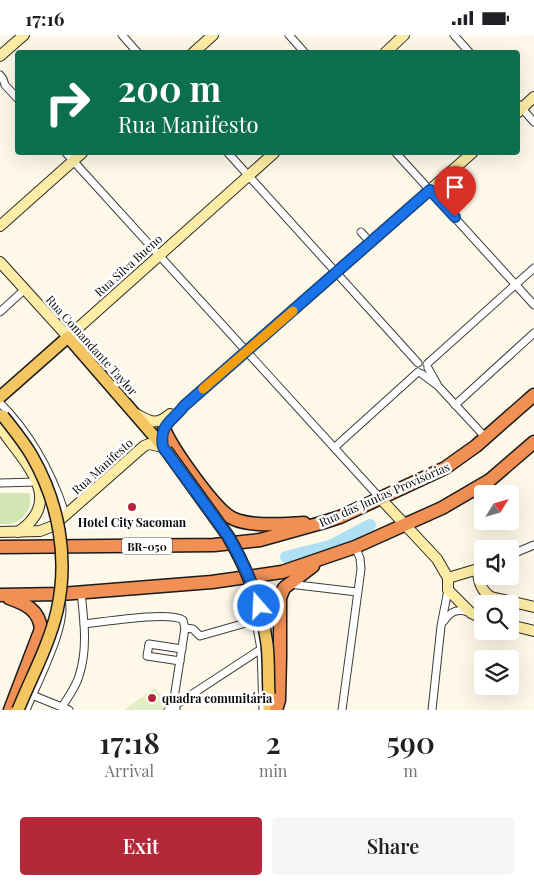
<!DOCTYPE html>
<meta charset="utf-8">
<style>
:root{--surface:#fff;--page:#f6f6f6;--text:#202124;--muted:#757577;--accent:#b52839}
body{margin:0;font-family:"Playfair Display",serif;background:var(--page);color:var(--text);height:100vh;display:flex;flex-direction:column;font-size:19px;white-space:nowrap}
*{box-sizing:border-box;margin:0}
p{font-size:16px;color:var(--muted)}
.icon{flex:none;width:28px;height:28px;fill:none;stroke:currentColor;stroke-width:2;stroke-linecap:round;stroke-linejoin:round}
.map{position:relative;height:675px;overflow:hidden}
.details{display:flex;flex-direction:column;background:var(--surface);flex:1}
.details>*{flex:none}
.hud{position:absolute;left:15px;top:15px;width:505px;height:105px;border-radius:5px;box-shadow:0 5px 20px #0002;background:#0b6e4f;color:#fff;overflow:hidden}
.needle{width:32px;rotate:53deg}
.fabs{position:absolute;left:474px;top:450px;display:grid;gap:10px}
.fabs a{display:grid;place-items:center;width:45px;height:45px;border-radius:5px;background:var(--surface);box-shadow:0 5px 20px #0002;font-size:25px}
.pin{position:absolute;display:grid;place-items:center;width:42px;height:42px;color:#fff;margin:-51px -21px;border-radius:50% 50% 50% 0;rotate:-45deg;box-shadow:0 0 5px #0007}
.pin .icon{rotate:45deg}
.me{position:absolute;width:55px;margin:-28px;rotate:341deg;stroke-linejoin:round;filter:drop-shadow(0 0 4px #0008)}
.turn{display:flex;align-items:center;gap:18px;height:105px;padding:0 20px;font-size:22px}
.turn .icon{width:65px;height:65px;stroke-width:2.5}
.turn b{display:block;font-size:35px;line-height:42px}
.eta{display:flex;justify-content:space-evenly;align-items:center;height:85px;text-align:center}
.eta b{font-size:30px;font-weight:600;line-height:35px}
.action{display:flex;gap:10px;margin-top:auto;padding:10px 20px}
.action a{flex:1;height:58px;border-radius:5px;background:var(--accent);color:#fff;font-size:20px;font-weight:600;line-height:58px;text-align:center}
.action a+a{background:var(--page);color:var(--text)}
.status{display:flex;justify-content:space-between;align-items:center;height:35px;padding:0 25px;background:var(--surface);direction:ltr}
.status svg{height:14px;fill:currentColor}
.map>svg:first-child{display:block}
.green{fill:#d2e6b4}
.pitch{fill:#e3eec6}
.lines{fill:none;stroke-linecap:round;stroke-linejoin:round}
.river{stroke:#afdff4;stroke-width:12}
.street-casing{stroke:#3d3d3d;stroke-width:9}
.secondary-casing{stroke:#2c2c2c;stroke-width:12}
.primary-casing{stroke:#1b1b1b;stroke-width:14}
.highway-casing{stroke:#1b1b1b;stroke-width:15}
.street{stroke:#fff;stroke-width:7}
.secondary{stroke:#fceca5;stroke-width:10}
.primary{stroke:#f4c662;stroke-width:11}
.highway{stroke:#f09055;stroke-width:12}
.primary-bridge-casing{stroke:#1b1b1b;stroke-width:14;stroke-linecap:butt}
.primary-bridge{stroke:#f4c662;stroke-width:11}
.route-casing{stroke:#114b97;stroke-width:12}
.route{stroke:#1a73e8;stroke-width:9}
.slow{stroke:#f59e0b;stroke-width:9}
.poi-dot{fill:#b52839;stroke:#fff;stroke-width:2}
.labels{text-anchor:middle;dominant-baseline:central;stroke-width:5;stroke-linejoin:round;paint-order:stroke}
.shield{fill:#fff;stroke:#545454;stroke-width:1}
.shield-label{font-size:11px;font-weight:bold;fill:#0a0a0a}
.street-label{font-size:12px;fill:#0a0a0a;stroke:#fff}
.poi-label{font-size:12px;font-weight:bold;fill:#0a0a0a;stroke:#fff}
</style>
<div class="status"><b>17:16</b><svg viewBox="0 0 49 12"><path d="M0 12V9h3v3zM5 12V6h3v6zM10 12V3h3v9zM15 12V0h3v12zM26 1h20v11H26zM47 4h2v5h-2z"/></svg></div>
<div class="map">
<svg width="534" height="675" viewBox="0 0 534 675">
<rect width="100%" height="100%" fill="#fef8e8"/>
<path class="green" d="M0,458H29C34,469 25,485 13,488C9,489 4,489 0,489Z"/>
<polygon class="pitch" points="155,653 171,672 167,675 124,675"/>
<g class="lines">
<polyline class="river" points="286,522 330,511 370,490"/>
<defs>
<g id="street">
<polyline points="122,0 138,18"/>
<polyline points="289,0 305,18"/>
<polyline points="454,0 470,18"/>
<polyline points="0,40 3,44 5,50 18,64"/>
<polyline points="518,69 534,87"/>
<polyline points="66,118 380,463"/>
<polyline points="228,118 418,328"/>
<polyline points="396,118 534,270"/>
<polyline points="361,197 370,207"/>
<polyline points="0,277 24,255"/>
<polyline points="427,329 534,233"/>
<polyline points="428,333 437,349"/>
<polyline points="422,339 438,351 486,403"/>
<path d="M0,368C32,400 52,438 66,481"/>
<polyline points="455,370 534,298"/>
<polyline points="335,412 418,337"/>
<polyline points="0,448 36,447"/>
<polyline points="510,520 534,510"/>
<polyline points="289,549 357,557"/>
<polyline points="252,566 261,614 263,675"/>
<path d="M444,586C450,577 457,573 468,577"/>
<path d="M84,589C104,587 168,576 183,585L185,593"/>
<polyline points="180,626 147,621 149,609 182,614"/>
<polyline points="32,660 69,675"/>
<path d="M62,672C68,662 76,652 79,641C88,614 84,585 81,557"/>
<path d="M26,675C35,652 71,584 60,564"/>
<polyline points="168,675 261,614"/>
<polyline points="176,675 175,657 185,593 193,594 200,601 256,585"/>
<polyline points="342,675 361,534 360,523 355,512"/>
<polyline points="432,675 441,591 448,555"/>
</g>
<g id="secondary">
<polyline points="193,18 213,0"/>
<polyline points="385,18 404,0"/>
<polyline points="0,21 24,0"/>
<polyline points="518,77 534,62"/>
<polyline points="0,191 82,118"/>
<polyline points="0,227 68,302 274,118"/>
<path d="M136,379C151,387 156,391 170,379"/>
<path d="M0,392C21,425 68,464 18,497"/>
<polyline points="380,463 437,524 448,543 448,555 471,578 482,583"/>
<path d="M0,497L40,496L53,491L144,411L149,409L163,412C159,389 172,387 184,371L472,118"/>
<path d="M448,543L478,534C478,546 481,556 491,562L534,572"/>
<polyline points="510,590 534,596"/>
</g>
<g id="primary">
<polyline points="0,362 68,302 166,415"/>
<polyline points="269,659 269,675"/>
</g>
<g id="highway">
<path d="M164,394C172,413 216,477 234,484C253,492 283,489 304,488"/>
<polyline points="0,512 214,510 260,505 321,488 340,482 445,433 476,411 534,360"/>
<polyline points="0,560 61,559 212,547 282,537 355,512 442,473 490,445 534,407"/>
<path d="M9,563C26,569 39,575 41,594L10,675"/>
<polyline points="276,675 279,665 280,622 280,563 284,553 313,531"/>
</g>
</defs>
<use href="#street" class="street-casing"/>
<use href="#secondary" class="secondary-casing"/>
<use href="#primary" class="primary-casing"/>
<use href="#highway" class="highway-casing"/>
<use href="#street" class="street"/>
<use href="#secondary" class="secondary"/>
<use href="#primary" class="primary"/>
<use href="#highway" class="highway"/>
<defs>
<g id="primary-bridge">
<path d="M3,381C13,394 24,407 32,421C59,468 69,523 57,576C49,610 31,643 18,675"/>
<path d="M166,415L228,501C247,534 262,571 267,609C269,626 268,643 269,659"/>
</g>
</defs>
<use href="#primary-bridge" class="primary-bridge-casing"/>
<use href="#primary-bridge" class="primary-bridge"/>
</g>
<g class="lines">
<defs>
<path id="route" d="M259,571C252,546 241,523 228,501L163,412C159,389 172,387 184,371L430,155L455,182"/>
</defs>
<use href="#route" class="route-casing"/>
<use href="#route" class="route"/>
<polyline class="slow" points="203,354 293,276"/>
</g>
<g class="poi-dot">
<circle cx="132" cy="472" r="5"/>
<circle cx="152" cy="663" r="5"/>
</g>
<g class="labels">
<rect class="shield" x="122" y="502.5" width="50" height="17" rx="4"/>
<g class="shield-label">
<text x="147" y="511">BR-050</text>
</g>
<g class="street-label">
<text transform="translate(128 230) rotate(-42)">Rua Silva Bueno</text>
<text transform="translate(92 310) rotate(48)">Rua Comandante Taylor</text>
<text transform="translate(102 431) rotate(-42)">Rua Manifesto</text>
<text transform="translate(384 459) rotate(-24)">Rua das Juntas Provisórias</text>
</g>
<g class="poi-label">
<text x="132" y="487">Hotel City Sacoman</text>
<text x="162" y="663" text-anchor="start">quadra comunitária</text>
</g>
</g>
</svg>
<div class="fabs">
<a><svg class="needle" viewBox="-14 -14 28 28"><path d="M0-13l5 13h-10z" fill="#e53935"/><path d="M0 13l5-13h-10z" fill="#757577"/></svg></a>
<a><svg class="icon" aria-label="sound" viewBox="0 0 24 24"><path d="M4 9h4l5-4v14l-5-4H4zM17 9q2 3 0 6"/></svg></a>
<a><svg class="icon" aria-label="search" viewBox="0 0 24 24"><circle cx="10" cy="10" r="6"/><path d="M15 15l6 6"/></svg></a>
<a><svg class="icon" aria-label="layers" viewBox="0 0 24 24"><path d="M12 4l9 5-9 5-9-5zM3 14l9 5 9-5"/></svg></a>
</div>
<div class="pin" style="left:455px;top:182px;background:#d93025"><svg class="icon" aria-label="arrive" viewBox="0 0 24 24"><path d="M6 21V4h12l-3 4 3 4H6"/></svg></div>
<svg class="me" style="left:259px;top:571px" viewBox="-20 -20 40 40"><circle r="17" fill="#1a73e8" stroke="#fff" stroke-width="3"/><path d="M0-11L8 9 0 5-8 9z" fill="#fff"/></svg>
<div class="hud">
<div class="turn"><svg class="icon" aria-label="right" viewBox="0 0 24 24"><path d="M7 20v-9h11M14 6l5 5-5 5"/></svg><div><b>200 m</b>Rua Manifesto</div></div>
</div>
</div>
<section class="details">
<div class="eta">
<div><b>17:18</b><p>Arrival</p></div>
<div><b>2</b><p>min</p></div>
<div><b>590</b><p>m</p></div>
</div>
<div class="action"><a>Exit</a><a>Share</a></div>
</section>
